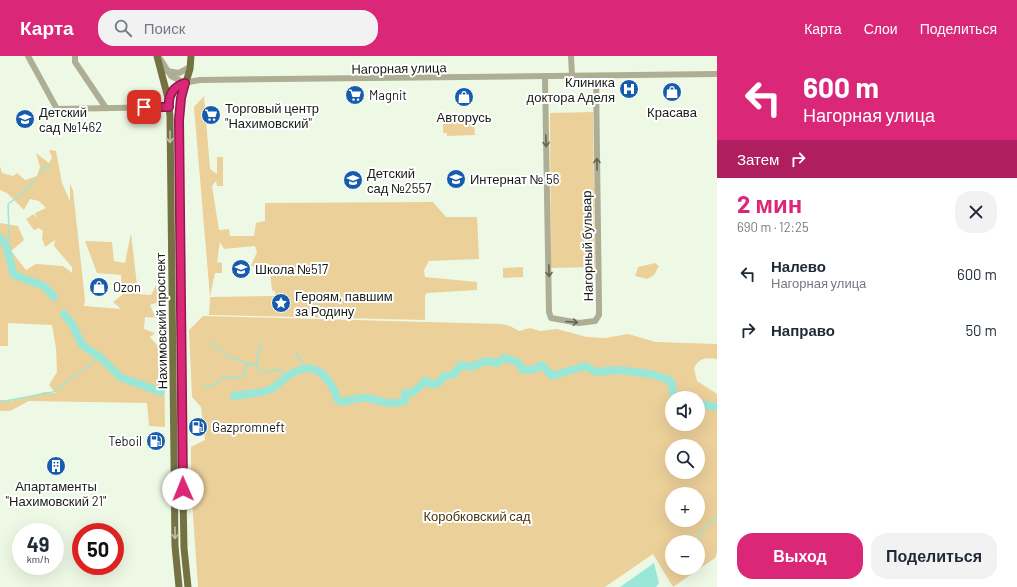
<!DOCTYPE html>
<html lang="ru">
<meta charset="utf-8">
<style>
:root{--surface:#fff;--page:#f2f2f3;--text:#1f2937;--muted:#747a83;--accent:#db2777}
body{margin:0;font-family:Barlow,sans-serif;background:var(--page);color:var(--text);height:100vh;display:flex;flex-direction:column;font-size:15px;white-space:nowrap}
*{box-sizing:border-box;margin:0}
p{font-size:13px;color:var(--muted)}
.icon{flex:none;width:22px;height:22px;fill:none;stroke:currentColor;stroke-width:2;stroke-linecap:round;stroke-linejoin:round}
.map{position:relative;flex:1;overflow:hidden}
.panel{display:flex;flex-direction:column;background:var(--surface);width:300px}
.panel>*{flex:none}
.banner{background:#db2777;color:#fff;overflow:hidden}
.controls{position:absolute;left:665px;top:335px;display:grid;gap:8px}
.controls a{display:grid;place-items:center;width:40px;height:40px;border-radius:50%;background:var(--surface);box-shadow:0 4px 16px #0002;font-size:20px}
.speed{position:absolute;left:12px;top:467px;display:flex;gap:8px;font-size:20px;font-weight:700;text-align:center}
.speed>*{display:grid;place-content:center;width:52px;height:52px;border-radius:50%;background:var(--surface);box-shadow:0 4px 16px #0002;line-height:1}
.speed small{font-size:10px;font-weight:400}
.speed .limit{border:6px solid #d22;background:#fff;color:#111}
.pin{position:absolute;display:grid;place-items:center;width:34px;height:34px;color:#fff;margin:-17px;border-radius:8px;box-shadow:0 2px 6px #0006}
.me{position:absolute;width:44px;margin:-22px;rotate:359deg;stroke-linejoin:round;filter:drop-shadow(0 0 3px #0008)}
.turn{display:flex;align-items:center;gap:14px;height:84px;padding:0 20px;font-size:18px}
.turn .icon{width:52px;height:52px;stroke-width:2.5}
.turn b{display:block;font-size:28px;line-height:34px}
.then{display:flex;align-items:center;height:38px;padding:0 20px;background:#0003;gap:8px;font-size:15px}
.round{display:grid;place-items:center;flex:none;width:42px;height:42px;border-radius:16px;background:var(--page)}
.head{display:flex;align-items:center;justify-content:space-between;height:68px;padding:0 20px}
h1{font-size:24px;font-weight:700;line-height:30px;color:var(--accent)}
.action{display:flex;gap:8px;margin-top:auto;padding:8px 20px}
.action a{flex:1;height:46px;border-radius:16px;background:var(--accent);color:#fff;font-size:16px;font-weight:700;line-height:46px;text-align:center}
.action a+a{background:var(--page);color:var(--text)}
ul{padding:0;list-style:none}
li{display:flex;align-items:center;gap:12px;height:56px;padding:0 20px}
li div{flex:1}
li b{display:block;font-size:15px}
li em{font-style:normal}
header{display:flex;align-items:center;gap:24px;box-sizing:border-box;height:56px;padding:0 20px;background:var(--accent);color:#fff}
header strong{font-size:19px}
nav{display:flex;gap:22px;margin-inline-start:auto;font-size:14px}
.search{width:280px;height:36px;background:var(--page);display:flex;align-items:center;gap:10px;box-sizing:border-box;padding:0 14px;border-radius:16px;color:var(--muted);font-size:15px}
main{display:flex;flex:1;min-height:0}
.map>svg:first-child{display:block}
.green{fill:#ecd09a;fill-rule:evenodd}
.water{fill:#9ae7d8}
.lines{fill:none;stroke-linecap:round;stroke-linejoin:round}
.stream{stroke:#9ae7d8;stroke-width:1.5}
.river{stroke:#9ae7d8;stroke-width:8}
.minor{stroke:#aeae94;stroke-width:6}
.major{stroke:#747243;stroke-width:7}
.oneway{stroke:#c0c0aa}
.oneway2{stroke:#636554}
.route-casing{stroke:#8e194d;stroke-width:10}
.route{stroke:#db2777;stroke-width:7}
.labels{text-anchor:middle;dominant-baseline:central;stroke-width:4;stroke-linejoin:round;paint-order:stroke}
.street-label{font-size:13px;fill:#181c15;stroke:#fff}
.poi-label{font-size:13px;fill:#181c15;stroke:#fff;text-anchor:start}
.park-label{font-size:13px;fill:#493507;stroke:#fff}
</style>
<header>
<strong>Карта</strong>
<div class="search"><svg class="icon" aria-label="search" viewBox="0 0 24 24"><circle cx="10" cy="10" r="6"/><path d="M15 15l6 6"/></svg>Поиск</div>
<nav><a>Карта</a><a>Слои</a><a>Поделиться</a></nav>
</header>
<main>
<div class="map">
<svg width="717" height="531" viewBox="0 0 717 531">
<rect width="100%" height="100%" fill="#eef9e5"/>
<g class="green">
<path d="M204,40L210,113L217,118V101H223V130H217L216,125L212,130L219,174L229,173L230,180H254L256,167L265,165V147L433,146L446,161H477L479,203L429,205L424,214L425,221L477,226V234L427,237L425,239V264L209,259L210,241L194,51ZM220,186L224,193L255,190L257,196L251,209L262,217V209L269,208L272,234L274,236L275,233V240L210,241L215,217H222V207L217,206Z"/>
<polygon points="593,56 595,211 551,212 550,57"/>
<polygon points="474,65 475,79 447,80 447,77 443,77 443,67"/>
<polygon points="49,94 56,95 62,127 70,145 70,128 73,134 85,244 84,250 121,253 113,246 122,239 121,219 97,217 85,185 112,186 114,205 125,207 131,177 138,238 151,239 156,229 159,246 150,249 154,258 161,262 145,261 144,273 155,277 150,281 164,297 165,371 149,370 147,347 29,345 10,355 0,355 0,344 11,345 45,336 56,337 49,329 57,316 56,292 52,269 8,267 8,290 0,290 0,167 18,170 24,184 11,195 26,214 36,208 63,210 72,217 72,211 54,190 55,184 45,191 42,182 43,175 39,172 34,174 26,163 34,158 38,164 35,157 46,152 39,145 30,143 24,154 7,137 0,134 0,110 2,117 13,120 17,117 25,124 37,120 40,111 36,97 49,107 52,102"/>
<polygon points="655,207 659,210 654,219 647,223 635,220 638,211"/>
<polygon points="523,211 523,221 503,222 503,212"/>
<path d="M203,260L501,268L510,270L519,275L530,272L540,275L557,273L587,281L605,282L628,278L656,286L717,288V303C705,302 700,301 694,312L697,325L717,338V497L715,502L673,531L653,498L605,531H198L191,430V391L205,384L201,351L192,341L189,274ZM672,342H698V368H672ZM672,390H698V416H672ZM672,438H698V464H672ZM672,486H698V512H672Z"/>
</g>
<polygon class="water" points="654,507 659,527 656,531 620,531"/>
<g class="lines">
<g class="stream">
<polyline points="41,117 43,112 50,110"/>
<polyline points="6,189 9,177 8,148 19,140 36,123"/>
<polyline points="211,286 227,300 256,310 264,317 277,314 289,319"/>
<polyline points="296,297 303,307"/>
<polyline points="256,310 261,287"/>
<polyline points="305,310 306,312"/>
<path d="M204,332L208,329H214C222,320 227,319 238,323L244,319L247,307"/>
<polyline points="0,346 53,336 100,301"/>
<polyline points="697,486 700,477 717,461"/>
<polyline points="669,510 672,510"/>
</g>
<g class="river">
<polyline points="0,182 6,189 14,219 44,230 54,241"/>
<polyline points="64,258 72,268 82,289 100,301 120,321 161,336"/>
<path d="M234,340C245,338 261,338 271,333C277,330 282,324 288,320C314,302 329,319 338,344L341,346C349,345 359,341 367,342C381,345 391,350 405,345V337H411L421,330L424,325H427L432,329L440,326L443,321L454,318L461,309L471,311L486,305L497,307L505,302L519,307L523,314H532L542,309L552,320L585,310L596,316L619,314L651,318L669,324L672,328L674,342"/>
<polyline points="698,348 717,351"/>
</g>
<g class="minor">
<polyline points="28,0 57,53 169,51"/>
<polyline points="75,0 75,6 106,52"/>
<polyline points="571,0 572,20"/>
<polyline points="159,1 171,20 185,27"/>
<polyline points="167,15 179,17 190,11"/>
<polyline points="545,21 549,256 551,262 579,267 595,265 599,259 599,251 596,20"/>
<path d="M168,42C173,28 186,26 200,24L717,18"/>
</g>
<g class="major">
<polyline points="157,0 168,42 170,60 175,490 179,531"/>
<polyline points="188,531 184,492 182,389 179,85 181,42 190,13 191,0"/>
</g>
</g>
<defs><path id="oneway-shaft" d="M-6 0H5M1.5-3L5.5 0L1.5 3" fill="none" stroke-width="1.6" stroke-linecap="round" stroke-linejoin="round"/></defs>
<g class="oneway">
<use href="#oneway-shaft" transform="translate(170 81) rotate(90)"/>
<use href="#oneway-shaft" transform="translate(175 477) rotate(89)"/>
</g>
<g class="oneway2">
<use href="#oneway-shaft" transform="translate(546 85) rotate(89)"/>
<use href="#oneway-shaft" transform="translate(597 108) rotate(-91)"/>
<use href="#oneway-shaft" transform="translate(549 215) rotate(89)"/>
<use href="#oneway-shaft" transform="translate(572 266) rotate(5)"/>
</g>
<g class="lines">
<defs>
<path id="route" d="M144,51H169C168,38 173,31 185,27L181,42L179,64L183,433"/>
</defs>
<use href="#route" class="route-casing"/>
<use href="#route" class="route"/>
</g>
<defs>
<symbol id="hospital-disc" viewBox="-11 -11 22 22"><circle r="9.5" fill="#175cac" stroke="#fff"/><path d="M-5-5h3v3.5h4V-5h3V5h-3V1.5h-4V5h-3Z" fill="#fff"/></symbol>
<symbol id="shop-disc" viewBox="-11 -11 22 22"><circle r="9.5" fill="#175cac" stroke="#fff"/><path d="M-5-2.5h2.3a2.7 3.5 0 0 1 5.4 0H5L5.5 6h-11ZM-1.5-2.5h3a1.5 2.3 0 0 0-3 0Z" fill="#fff"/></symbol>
<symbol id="supermarket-disc" viewBox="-11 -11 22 22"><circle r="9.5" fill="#175cac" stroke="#fff"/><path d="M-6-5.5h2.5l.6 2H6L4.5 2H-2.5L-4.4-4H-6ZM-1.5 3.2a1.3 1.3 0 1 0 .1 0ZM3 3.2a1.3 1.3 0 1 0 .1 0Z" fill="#fff"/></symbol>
<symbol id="school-disc" viewBox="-11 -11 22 22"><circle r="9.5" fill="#175cac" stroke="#fff"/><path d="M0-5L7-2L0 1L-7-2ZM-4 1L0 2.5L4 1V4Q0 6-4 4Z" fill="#fff"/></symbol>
<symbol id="sight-disc" viewBox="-11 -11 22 22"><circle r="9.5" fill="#175cac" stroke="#fff"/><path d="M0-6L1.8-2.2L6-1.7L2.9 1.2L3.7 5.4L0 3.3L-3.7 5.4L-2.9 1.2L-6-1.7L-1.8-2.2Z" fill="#fff"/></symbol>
<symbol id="fuel-disc" viewBox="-11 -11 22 22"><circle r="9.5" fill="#175cac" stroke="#fff"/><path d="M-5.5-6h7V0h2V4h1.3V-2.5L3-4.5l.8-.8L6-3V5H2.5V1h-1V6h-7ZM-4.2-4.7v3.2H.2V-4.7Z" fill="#fff"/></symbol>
<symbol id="building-disc" viewBox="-11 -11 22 22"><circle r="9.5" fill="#175cac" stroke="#fff"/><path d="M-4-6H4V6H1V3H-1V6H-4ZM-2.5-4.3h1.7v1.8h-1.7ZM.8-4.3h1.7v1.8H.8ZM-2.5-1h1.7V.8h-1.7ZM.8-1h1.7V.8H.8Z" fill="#fff"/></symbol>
</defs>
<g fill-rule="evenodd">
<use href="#hospital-disc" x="618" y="22" width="22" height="22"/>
<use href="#shop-disc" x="661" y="25" width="22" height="22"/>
<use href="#supermarket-disc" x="344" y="28" width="22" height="22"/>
<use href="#shop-disc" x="453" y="30" width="22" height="22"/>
<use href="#supermarket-disc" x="200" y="48" width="22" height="22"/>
<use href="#school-disc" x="14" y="52" width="22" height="22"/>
<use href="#school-disc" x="445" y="112" width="22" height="22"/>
<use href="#school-disc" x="342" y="113" width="22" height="22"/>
<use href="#school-disc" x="230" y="202" width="22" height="22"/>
<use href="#shop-disc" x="88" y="220" width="22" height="22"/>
<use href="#sight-disc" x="270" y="236" width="22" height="22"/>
<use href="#fuel-disc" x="187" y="360" width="22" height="22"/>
<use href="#fuel-disc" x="145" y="374" width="22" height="22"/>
<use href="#building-disc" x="45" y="399" width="22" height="22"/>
</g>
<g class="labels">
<g class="street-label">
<text transform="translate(399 12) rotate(-1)">Нагорная улица</text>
<text transform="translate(587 190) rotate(-91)">Нагорный бульвар</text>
<text transform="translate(161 265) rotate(-91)">Нахимовский проспект</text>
</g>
<g class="poi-label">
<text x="615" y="26" text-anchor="end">Клиника<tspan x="615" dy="15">доктора Аделя</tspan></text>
<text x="369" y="39">Magnit</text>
<text x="225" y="52">Торговый центр<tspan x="225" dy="15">"Нахимовский"</tspan></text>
<text x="39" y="56">Детский<tspan x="39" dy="15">сад №1462</tspan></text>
<text x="672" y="56" text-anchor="middle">Красава</text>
<text x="464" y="61" text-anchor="middle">Авторусь</text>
<text x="367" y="117">Детский<tspan x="367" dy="15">сад №2557</tspan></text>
<text x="470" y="123">Интернат № 56</text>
<text x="255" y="213">Школа №517</text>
<text x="113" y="231">Ozon</text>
<text x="295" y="240">Героям, павшим<tspan x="295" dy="15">за Родину</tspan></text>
<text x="212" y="371">Gazpromneft</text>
<text x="142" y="385" text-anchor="end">Teboil</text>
<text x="56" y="430" text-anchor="middle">Апартаменты<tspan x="56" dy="15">"Нахимовский 21"</tspan></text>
</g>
<g class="park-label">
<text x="477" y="460">Коробковский сад</text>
</g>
</g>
</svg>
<div class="controls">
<a><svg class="icon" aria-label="sound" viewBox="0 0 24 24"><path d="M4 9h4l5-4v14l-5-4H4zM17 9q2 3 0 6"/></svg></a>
<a><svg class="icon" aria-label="search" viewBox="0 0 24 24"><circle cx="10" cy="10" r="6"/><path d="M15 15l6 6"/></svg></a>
<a>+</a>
<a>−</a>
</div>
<div class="speed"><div>49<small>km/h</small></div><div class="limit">50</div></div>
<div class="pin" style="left:144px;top:51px;background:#d93025"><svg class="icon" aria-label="arrive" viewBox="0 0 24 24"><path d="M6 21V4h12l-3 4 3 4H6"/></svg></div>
<svg class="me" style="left:183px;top:433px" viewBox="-20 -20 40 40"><circle r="19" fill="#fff"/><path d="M0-13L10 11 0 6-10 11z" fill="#db2777"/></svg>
</div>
<section class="panel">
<div class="banner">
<div class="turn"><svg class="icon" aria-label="left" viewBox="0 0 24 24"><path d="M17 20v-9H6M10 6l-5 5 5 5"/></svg><div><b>600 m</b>Нагорная улица</div></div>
<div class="then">Затем<svg class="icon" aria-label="right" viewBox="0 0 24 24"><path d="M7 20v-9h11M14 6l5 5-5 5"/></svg></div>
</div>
<div class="head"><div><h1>2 мин</h1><p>690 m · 12:25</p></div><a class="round"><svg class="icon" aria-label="close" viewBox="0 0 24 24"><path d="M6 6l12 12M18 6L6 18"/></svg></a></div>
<ul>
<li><svg class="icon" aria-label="left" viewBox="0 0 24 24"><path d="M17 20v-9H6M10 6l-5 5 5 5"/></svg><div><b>Налево</b><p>Нагорная улица</p></div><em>600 m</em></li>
<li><svg class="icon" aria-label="right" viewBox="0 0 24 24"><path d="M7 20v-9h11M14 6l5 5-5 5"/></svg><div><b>Направо</b></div><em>50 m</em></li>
</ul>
<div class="action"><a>Выход</a><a>Поделиться</a></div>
</section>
</main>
